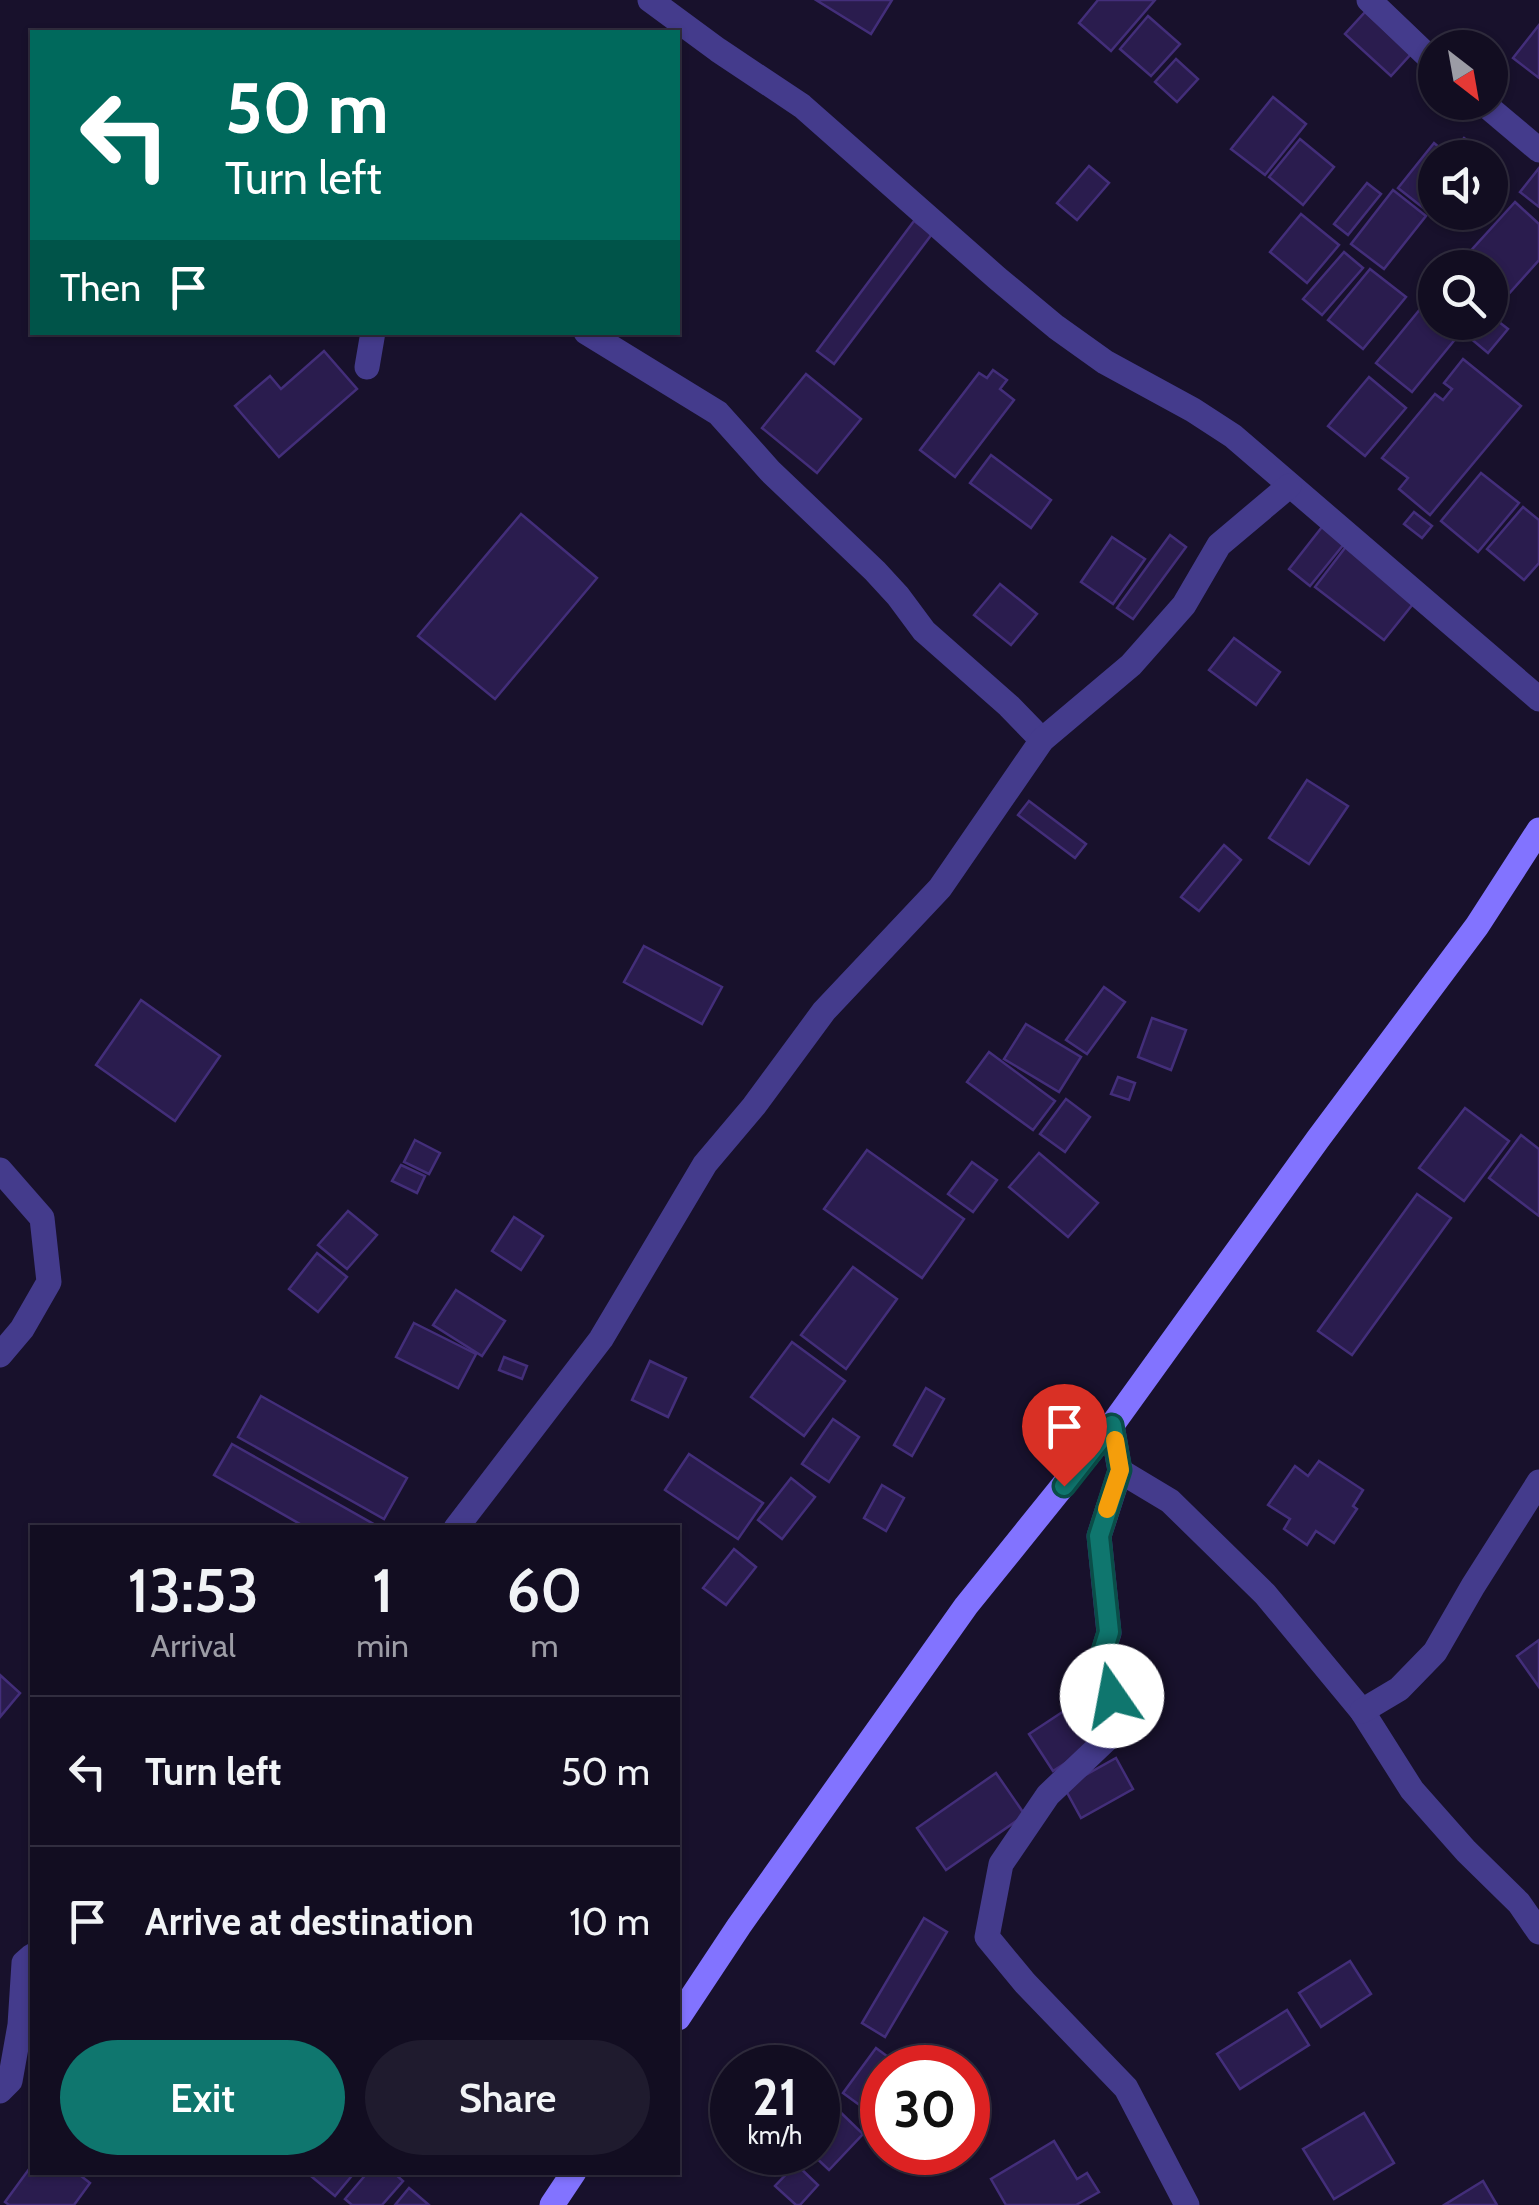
<!DOCTYPE html>
<style>
:root{--surface:#120d21;--page:#1f1b2e;--text:#f1f3f6;--muted:#9c9ca5;--line:#312d3f;--accent:#0f766e}
body{margin:0;font-family:Cabin,sans-serif;background:var(--page);color:var(--text);height:100vh;display:flex;flex-direction:column;font-size:38px;white-space:nowrap}
*{box-sizing:border-box;margin:0}
p{font-size:32px;color:var(--muted)}
.icon{flex:none;width:55px;height:55px;fill:none;stroke:currentColor;stroke-width:2;stroke-linecap:round;stroke-linejoin:round}
.map{position:relative;flex:1;overflow:hidden}
.sheet{position:absolute;left:30px;top:1525px;width:650px;height:650px;display:flex;flex-direction:column;background:var(--surface);border-radius:0px;box-shadow:0 2px 8px #0004,0 0 0 2px var(--line)}
.sheet>*{flex:none}
.banner{position:absolute;left:30px;top:30px;width:650px;height:305px;border-radius:0px;box-shadow:0 2px 8px #0004,0 0 0 2px var(--line);background:#00695c;color:#fff;overflow:hidden}
.needle{width:65px;rotate:149deg}
.buttons{position:absolute;left:1418px;top:30px;display:grid;gap:20px}
.buttons a{display:grid;place-items:center;width:90px;height:90px;border-radius:50%;background:var(--surface);box-shadow:0 2px 8px #0004,0 0 0 2px var(--line);font-size:50px}
.speed{position:absolute;left:710px;top:2045px;display:flex;gap:20px;font-size:50px;font-weight:700;text-align:center}
.speed>*{display:grid;place-content:center;width:130px;height:130px;border-radius:50%;background:var(--surface);box-shadow:0 2px 8px #0004,0 0 0 2px var(--line);line-height:1}
.speed small{font-size:25px;font-weight:400}
.speed .limit{border:15px solid #d22;background:#fff;color:#111}
.pin{position:absolute;display:grid;place-items:center;width:85px;height:85px;color:#fff;margin:-102px -42px;border-radius:50% 50% 50% 0;rotate:-45deg;box-shadow:0 0 10px #0007}
.pin .icon{rotate:45deg}
.me{position:absolute;width:110px;margin:-55px;rotate:348deg;stroke-linejoin:round;filter:drop-shadow(0 0 8px #0008)}
.turn{display:flex;align-items:center;gap:35px;height:210px;padding:0 30px;font-size:45px}
.turn .icon{width:130px;height:130px;stroke-width:2.5}
.turn b{display:block;font-size:70px;line-height:85px}
.then{display:flex;align-items:center;height:95px;padding:0 30px;background:#0003;gap:20px;font-size:38px}
.eta{display:flex;justify-content:space-evenly;align-items:center;height:170px;text-align:center}
.eta b{font-size:60px;font-weight:600;line-height:70px}
.action{display:flex;gap:20px;margin-top:auto;padding:20px 30px}
.action a{flex:1;height:115px;border-radius:60px;background:var(--accent);color:#fff;font-size:40px;font-weight:600;line-height:115px;text-align:center}
.action a+a{background:var(--page);color:var(--text)}
ul{padding:0;list-style:none}
li{display:flex;align-items:center;gap:30px;height:150px;padding:0 30px;border-top:2px solid var(--line)}
li div{flex:1}
li b{display:block;font-size:38px}
li em{font-style:normal}
.map>svg:first-child{display:block}
.building{fill:#2a1c4e;stroke:#432e7a;stroke-width:2.5}
.lines{fill:none;stroke-linecap:round;stroke-linejoin:round}
.street{stroke:#443b8c;stroke-width:25}
.secondary{stroke:#8273ff;stroke-width:25}
.route-casing{stroke:#0a4d48;stroke-width:25}
.route{stroke:#0f766e;stroke-width:18}
.slow{stroke:#f59e0b;stroke-width:18}
</style>
<div class="map">
<svg width="1539" height="2205" viewBox="0 0 1539 2205">
<rect width="100%" height="100%" fill="#18112c"/>
<g class="building">
<polygon points="816,0 892,0 871,34"/>
<polygon points="1098,0 1155,0 1111,51 1079,23"/>
<polygon points="1365,12 1411,54 1391,76 1345,34"/>
<polygon points="1148,16 1180,44 1151,76 1120,49"/>
<polygon points="1539,25 1539,78 1513,58"/>
<polygon points="1176,59 1198,79 1177,102 1155,82"/>
<polygon points="1273,97 1306,124 1265,175 1231,149"/>
<polygon points="1464,138 1482,151 1477,158 1456,158 1451,154"/>
<polygon points="1300,139 1334,167 1303,205 1269,177"/>
<polygon points="1434,143 1452,158 1435,158 1435,209 1431,214 1398,188"/>
<polygon points="1089,166 1109,183 1077,220 1057,203"/>
<polygon points="1539,168 1539,207 1520,192"/>
<polygon points="1367,183 1381,194 1348,235 1334,224"/>
<polygon points="1393,190 1426,216 1384,269 1351,244"/>
<polygon points="1515,202 1539,224 1539,260 1497,307 1490,301 1490,268 1455,268"/>
<polygon points="1301,214 1339,245 1307,283 1270,252"/>
<polygon points="914,221 932,234 834,364 817,351"/>
<polygon points="1344,252 1363,268 1322,315 1303,299"/>
<polygon points="1370,269 1406,297 1363,349 1328,320"/>
<polygon points="1435,290 1435,309 1425,301"/>
<polygon points="1421,308 1435,320 1435,322 1438,322 1457,337 1412,392 1376,363"/>
<polygon points="1490,315 1508,329 1488,353 1451,322 1490,322"/>
<polygon points="324,351 357,389 279,457 235,406 270,376 281,389"/>
<polygon points="1463,359 1521,406 1430,515 1399,489 1408,478 1382,458 1435,394 1443,400 1452,389 1444,383"/>
<polygon points="993,370 1007,380 1000,389 1014,400 955,477 920,450 979,373 987,378"/>
<polygon points="806,374 861,419 817,473 762,428"/>
<polygon points="1369,377 1406,408 1365,456 1328,426"/>
<polygon points="991,455 1051,500 1031,528 970,483"/>
<polygon points="1481,473 1519,503 1478,552 1441,521"/>
<polygon points="1523,507 1539,520 1539,563 1524,580 1487,549"/>
<polygon points="1414,512 1432,526 1422,538 1404,524"/>
<polygon points="521,514 597,578 495,699 418,636"/>
<polygon points="1322,527 1344,544 1310,586 1289,569"/>
<polygon points="1170,535 1186,547 1133,619 1117,608"/>
<polygon points="1112,537 1145,559 1113,604 1081,582"/>
<polygon points="1348,544 1417,599 1384,640 1315,587"/>
<polygon points="1000,584 1037,614 1011,645 974,615"/>
<polygon points="1234,638 1280,672 1256,705 1209,670"/>
<polygon points="1307,780 1348,806 1309,864 1269,838"/>
<polygon points="1029,801 1086,844 1075,858 1018,815"/>
<polygon points="1224,845 1241,860 1199,911 1181,897"/>
<polygon points="644,946 722,987 702,1024 624,982"/>
<polygon points="1104,987 1125,1002 1087,1054 1066,1040"/>
<polygon points="141,1000 220,1056 175,1121 96,1065"/>
<polygon points="1152,1018 1186,1030 1171,1070 1138,1057"/>
<polygon points="1026,1024 1081,1057 1059,1092 1004,1059"/>
<polygon points="989,1052 1055,1101 1033,1130 967,1082"/>
<polygon points="1118,1077 1135,1083 1129,1100 1111,1094"/>
<polygon points="1066,1099 1090,1117 1065,1152 1040,1134"/>
<polygon points="1465,1108 1509,1141 1464,1201 1419,1168"/>
<polygon points="1521,1135 1539,1149 1539,1216 1489,1178"/>
<polygon points="415,1140 440,1153 429,1174 404,1162"/>
<polygon points="867,1150 964,1219 922,1278 824,1209"/>
<polygon points="1039,1153 1098,1203 1068,1237 1009,1187"/>
<polygon points="972,1162 997,1180 973,1212 948,1194"/>
<polygon points="401,1165 425,1176 417,1193 392,1181"/>
<polygon points="1417,1194 1451,1218 1352,1355 1318,1331"/>
<polygon points="348,1211 377,1235 347,1269 318,1245"/>
<polygon points="514,1217 543,1236 521,1270 492,1251"/>
<polygon points="317,1253 347,1277 318,1312 289,1289"/>
<polygon points="853,1267 897,1299 846,1369 801,1335"/>
<polygon points="456,1290 505,1321 482,1356 433,1325"/>
<polygon points="414,1323 476,1354 458,1388 396,1357"/>
<polygon points="792,1342 845,1381 804,1436 751,1397"/>
<polygon points="504,1357 527,1366 522,1379 499,1370"/>
<polygon points="650,1361 686,1378 668,1417 632,1400"/>
<polygon points="926,1388 944,1399 912,1456 894,1445"/>
<polygon points="261,1396 407,1478 384,1519 238,1437"/>
<polygon points="833,1419 859,1437 829,1482 802,1464"/>
<polygon points="232,1444 379,1527 379,1528 307,1528 214,1475"/>
<polygon points="689,1454 763,1503 738,1539 665,1490"/>
<polygon points="1319,1461 1363,1490 1353,1506 1357,1509 1334,1543 1316,1531 1307,1545 1284,1529 1290,1519 1268,1505 1295,1466 1308,1476"/>
<polygon points="791,1478 815,1497 782,1539 758,1520"/>
<polygon points="882,1485 904,1498 886,1531 864,1518"/>
<polygon points="734,1549 756,1567 726,1605 703,1588"/>
<polygon points="1539,1640 1539,1687 1517,1656"/>
<polygon points="0,1675 20,1693 0,1717"/>
<polygon points="1070,1707 1095,1744 1053,1771 1029,1734"/>
<polygon points="1116,1758 1133,1789 1081,1818 1064,1787"/>
<polygon points="996,1773 1025,1815 946,1870 917,1828"/>
<polygon points="924,1918 947,1932 885,2037 862,2023"/>
<polygon points="1350,1961 1371,1994 1321,2027 1299,1993"/>
<polygon points="1287,2010 1309,2045 1240,2089 1217,2054"/>
<polygon points="876,2048 903,2068 882,2068 882,2117 880,2120 843,2093"/>
<polygon points="835,2107 863,2134 829,2170 810,2152 818,2152 818,2126"/>
<polygon points="1364,2113 1394,2163 1334,2199 1303,2149"/>
<polygon points="1054,2141 1077,2179 1087,2173 1099,2192 1076,2205 1006,2205 991,2179"/>
<polygon points="796,2164 818,2185 800,2205 796,2205 775,2186"/>
<polygon points="32,2165 32,2172 76,2172 90,2183 74,2205 9,2205 5,2202"/>
<polygon points="306,2172 355,2172 335,2196"/>
<polygon points="368,2172 393,2172 403,2181 382,2205 352,2205 345,2199"/>
<polygon points="1483,2181 1497,2205 1444,2205"/>
<polygon points="409,2188 429,2205 395,2205"/>
</g>
<g class="lines">
<g class="street">
<polyline points="650,0 718,50 802,106 997,278 1056,327 1105,362 1193,410 1233,436 1539,699"/>
<polyline points="1369,0 1435,63"/>
<polyline points="1482,102 1539,150"/>
<polyline points="586,332 718,413 770,471 875,571 898,596 924,631 1009,706 1042,740"/>
<polyline points="367,367 373,332"/>
<polyline points="0,1170 42,1218 49,1282 22,1329 0,1355"/>
<polyline points="1112,1425 1120,1471 1099,1536 1109,1633 1096,1674 1128,1719 1048,1795 1001,1864 987,1937 1025,1983 1126,2088 1187,2205"/>
<polyline points="1120,1471 1170,1501 1265,1594 1362,1711 1412,1790 1466,1851 1519,1903 1539,1932"/>
<polyline points="456,1528 601,1339 705,1164 754,1106 824,1011 940,888 1042,740 1131,665 1184,605 1219,545 1289,486"/>
<polyline points="1362,1711 1399,1689 1435,1652 1473,1586 1539,1482"/>
<polyline points="0,2091 10,2081 20,2025 24,1963 32,1956"/>
</g>
<g class="secondary">
<polyline points="678,2018 739,1926 966,1606 1112,1425 1318,1139 1477,926 1539,830"/>
<polyline points="552,2205 574,2172"/>
</g>
</g>
<g class="lines">
<defs>
<polyline id="route" points="1064,1486 1112,1425 1120,1470 1099,1536 1109,1632 1096,1674 1112,1696"/>
</defs>
<use href="#route" class="route-casing"/>
<use href="#route" class="route"/>
<polyline class="slow" points="1107,1509 1120,1470 1115,1440"/>
</g>
</svg>
<div class="buttons">
<a><svg class="needle" viewBox="-14 -14 28 28"><path d="M0-13l5 13h-10z" fill="#e53935"/><path d="M0 13l5-13h-10z" fill="#9c9ca5"/></svg></a>
<a><svg class="icon" aria-label="sound" viewBox="0 0 24 24"><path d="M4 9h4l5-4v14l-5-4H4zM17 9q2 3 0 6"/></svg></a>
<a><svg class="icon" aria-label="search" viewBox="0 0 24 24"><circle cx="10" cy="10" r="6"/><path d="M15 15l6 6"/></svg></a>
</div>
<div class="speed"><div>21<small>km/h</small></div><div class="limit">30</div></div>
<div class="pin" style="left:1064px;top:1486px;background:#d93025"><svg class="icon" aria-label="arrive" viewBox="0 0 24 24"><path d="M6 21V4h12l-3 4 3 4H6"/></svg></div>
<svg class="me" style="left:1112px;top:1696px" viewBox="-20 -20 40 40"><circle r="19" fill="#fff"/><path d="M0-13L10 11 0 6-10 11z" fill="#0f766e"/></svg>
<div class="banner">
<div class="turn"><svg class="icon" aria-label="left" viewBox="0 0 24 24"><path d="M17 20v-9H6M10 6l-5 5 5 5"/></svg><div><b>50 m</b>Turn left</div></div>
<div class="then">Then<svg class="icon" aria-label="arrive" viewBox="0 0 24 24"><path d="M6 21V4h12l-3 4 3 4H6"/></svg></div>
</div>
<section class="sheet">
<div class="eta">
<div><b>13:53</b><p>Arrival</p></div>
<div><b>1</b><p>min</p></div>
<div><b>60</b><p>m</p></div>
</div>
<ul>
<li><svg class="icon" aria-label="left" viewBox="0 0 24 24"><path d="M17 20v-9H6M10 6l-5 5 5 5"/></svg><div><b>Turn left</b></div><em>50 m</em></li>
<li><svg class="icon" aria-label="arrive" viewBox="0 0 24 24"><path d="M6 21V4h12l-3 4 3 4H6"/></svg><div><b>Arrive at destination</b></div><em>10 m</em></li>
</ul>
<div class="action"><a>Exit</a><a>Share</a></div>
</section>
</div>
